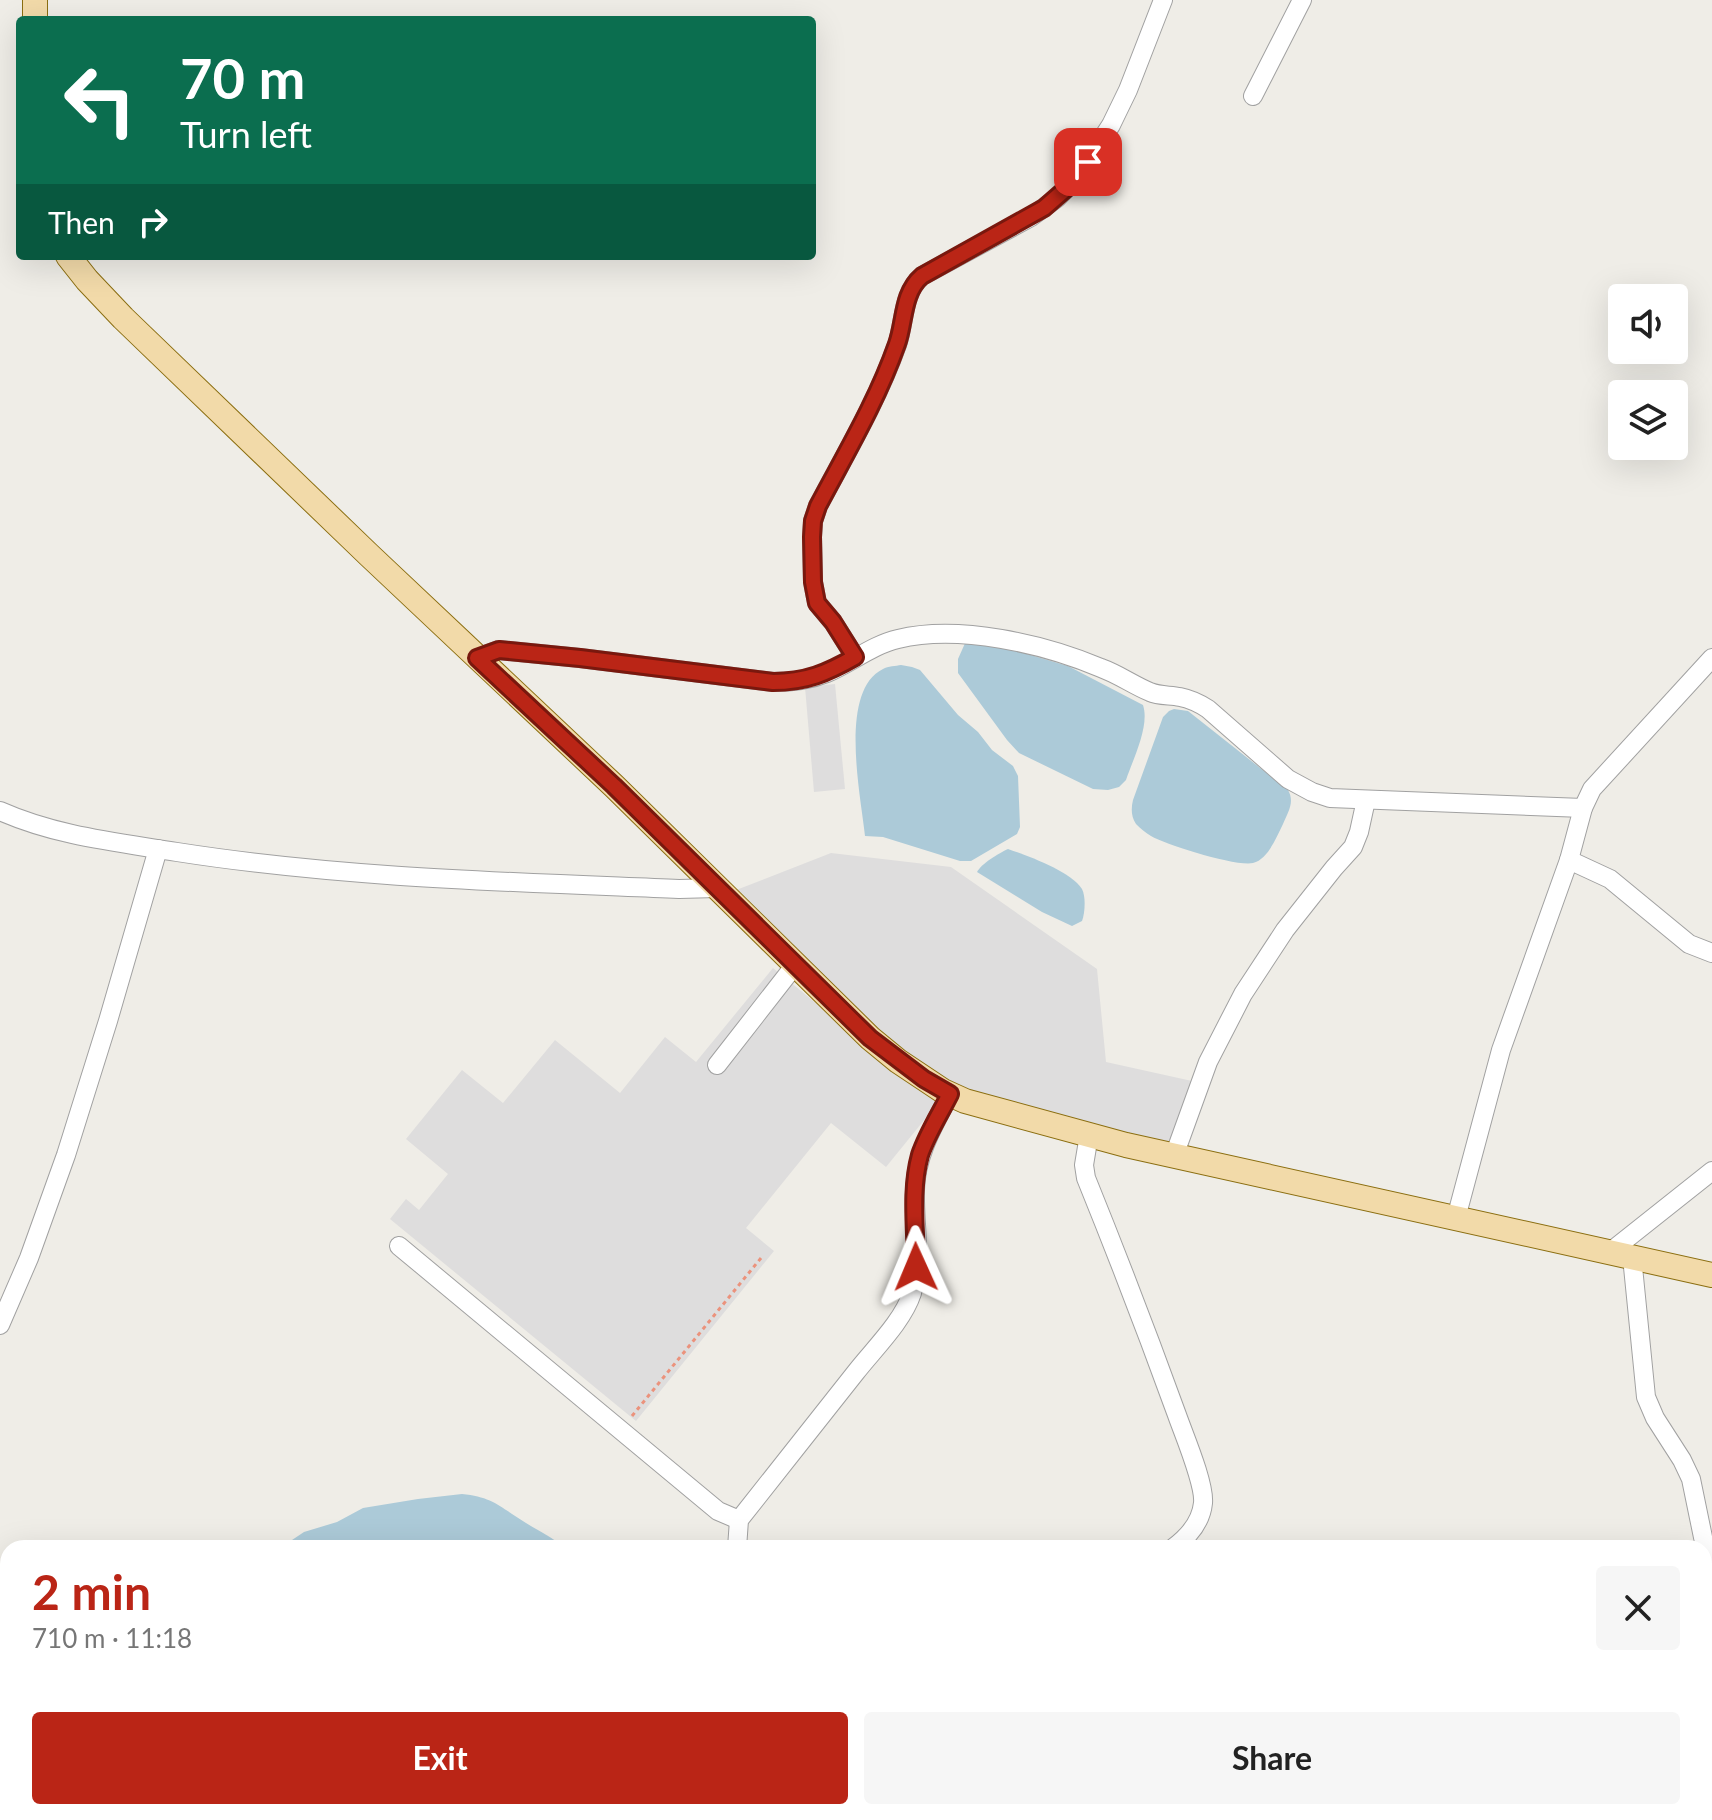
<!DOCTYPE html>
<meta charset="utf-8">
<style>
:root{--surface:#fff;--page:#f6f6f6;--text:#222;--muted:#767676;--accent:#ba2516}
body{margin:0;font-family:Lato,sans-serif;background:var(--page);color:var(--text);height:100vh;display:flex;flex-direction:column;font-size:30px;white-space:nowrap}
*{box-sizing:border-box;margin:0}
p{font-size:26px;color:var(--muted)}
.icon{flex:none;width:44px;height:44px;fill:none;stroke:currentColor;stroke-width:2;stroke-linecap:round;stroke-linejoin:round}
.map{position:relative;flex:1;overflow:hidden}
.details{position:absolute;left:0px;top:1540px;width:1712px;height:280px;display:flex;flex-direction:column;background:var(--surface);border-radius:24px 24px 0 0;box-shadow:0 8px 32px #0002}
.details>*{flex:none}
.guide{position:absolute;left:16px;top:16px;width:800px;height:244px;border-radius:8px;box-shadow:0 8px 32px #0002;background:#0b6e4f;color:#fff;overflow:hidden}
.fabs{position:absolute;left:1608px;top:284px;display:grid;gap:16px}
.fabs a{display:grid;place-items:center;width:80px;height:80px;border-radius:8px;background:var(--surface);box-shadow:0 8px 32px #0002;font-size:40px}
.pin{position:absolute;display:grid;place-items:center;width:68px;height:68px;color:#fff;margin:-34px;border-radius:16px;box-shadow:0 4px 12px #0006}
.me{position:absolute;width:88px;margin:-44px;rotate:359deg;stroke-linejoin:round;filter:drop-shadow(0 0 6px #0008)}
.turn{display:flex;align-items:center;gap:28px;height:168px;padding:0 32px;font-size:36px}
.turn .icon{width:104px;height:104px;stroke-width:2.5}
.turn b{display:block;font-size:56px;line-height:68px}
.then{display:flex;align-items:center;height:76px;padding:0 32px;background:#0003;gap:16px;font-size:30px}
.round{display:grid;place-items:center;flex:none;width:84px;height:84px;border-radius:8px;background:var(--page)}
.headline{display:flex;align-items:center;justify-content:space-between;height:136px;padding:0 32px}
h1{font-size:48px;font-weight:700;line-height:60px;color:var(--accent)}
.action{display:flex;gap:16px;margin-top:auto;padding:16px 32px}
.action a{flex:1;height:92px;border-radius:8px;background:var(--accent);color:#fff;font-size:32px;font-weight:700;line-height:92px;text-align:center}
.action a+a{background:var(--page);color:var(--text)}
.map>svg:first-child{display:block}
.residential{fill:#dedddd}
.water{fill:#accad8}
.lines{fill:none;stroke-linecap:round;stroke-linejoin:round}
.minor-casing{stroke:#a1a1a1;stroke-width:20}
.major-casing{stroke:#8b6e10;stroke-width:26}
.path{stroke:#eb927c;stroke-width:3;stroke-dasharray:4 4;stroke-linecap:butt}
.minor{stroke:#fff;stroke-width:18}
.major{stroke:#f2daa9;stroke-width:24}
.route-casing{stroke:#79180e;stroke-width:20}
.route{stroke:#ba2516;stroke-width:14}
</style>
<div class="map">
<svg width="1712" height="1820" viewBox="0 0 1712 1820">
<rect width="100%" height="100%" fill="#efede7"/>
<g class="residential">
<polygon points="835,684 845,789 814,792 805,687"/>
<polygon points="831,853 951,867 1097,969 1106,1062 1192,1081 1172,1142 1113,1130 953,1090 886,1047 731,892"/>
<polygon points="773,968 938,1103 886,1167 831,1123 746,1228 774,1251 636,1421 390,1219 406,1199 419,1210 448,1174 406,1139 462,1070 503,1103 555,1040 620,1093 665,1037 696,1062"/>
</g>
<g class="water">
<path d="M980,640L1068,666L1143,705C1150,726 1133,759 1126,780L1119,787L1108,790L1093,789L1019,753L1007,740L958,673V659L966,641Z"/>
<path d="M901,665L912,667L920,670L958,715L978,732L992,750L1013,766L1018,776L1020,827L1017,834L971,861H960L883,837L865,836C861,796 838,691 883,669C888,666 896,666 901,665Z"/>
<path d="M1174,709L1188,711L1288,790C1295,802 1288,812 1283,824C1276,838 1268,859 1253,863C1237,867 1166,845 1151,836C1146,833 1140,828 1136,824C1131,817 1131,808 1133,800L1163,717L1169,711Z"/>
<path d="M1008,849C1028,856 1070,871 1082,889C1086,897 1085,913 1082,921L1072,926L1042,912L977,872C981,864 999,853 1008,849Z"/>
<path d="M462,1494C494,1497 501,1508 526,1523C540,1532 553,1537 564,1548H280L304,1532L337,1522L363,1508L418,1499Z"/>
</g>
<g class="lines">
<defs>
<g id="minor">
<polyline points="1253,96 1302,0"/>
<path d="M855,657L833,622L817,603L813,582L812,537L813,521L818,506C846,453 877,401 897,345C905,322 902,293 922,276L1031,217L1057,198L1076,179L1111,125L1128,90L1163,0"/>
<path d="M477,658L499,650L580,658L773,682C791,682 810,680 827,673C851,663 872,645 898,639C959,624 1044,644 1101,668C1118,674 1133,685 1150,692C1159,696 1170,695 1180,697C1190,699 1199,703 1208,709L1288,779L1312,792L1330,798L1583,808"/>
<path d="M0,811C56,836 116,842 177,852C343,878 511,882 679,889L717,888"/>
<polyline points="1569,860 1610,879 1689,944 1712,953"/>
<polyline points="717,1065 795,965"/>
<path d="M1089,1135L1084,1165L1086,1178C1118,1257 1148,1335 1177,1415C1184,1435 1205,1484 1203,1503C1201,1523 1188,1537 1173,1548"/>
<polyline points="1174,1156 1208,1062 1243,994 1285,930 1334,868 1353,847 1359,832 1366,800"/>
<polyline points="1456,1218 1501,1050 1569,860 1583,808 1592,789 1712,658"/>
<polyline points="399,1246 718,1511 739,1520"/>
<polyline points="1610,1252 1712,1171"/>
<polyline points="1632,1257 1646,1397 1655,1418 1682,1460 1691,1479 1712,1581"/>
<polyline points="0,1325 29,1258 66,1155 108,1021 158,849"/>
<path d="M737,1548L739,1520C778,1471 817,1421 856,1372C874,1349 903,1321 912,1293C922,1260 914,1223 915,1190C916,1154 934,1125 950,1094"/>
<polyline points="734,1812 735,1820"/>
</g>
<g id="major">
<polyline points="35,20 35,0"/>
<polyline points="68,256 87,280 123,318 369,555 614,786 870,1038 898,1061 943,1091 965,1101 1126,1145 1712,1275"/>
</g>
</defs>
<use href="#minor" class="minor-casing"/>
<use href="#major" class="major-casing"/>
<polyline class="path" points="632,1416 761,1258"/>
<use href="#minor" class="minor"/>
<use href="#major" class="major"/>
</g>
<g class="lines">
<defs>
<path id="route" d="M916,1267C916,1231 910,1191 920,1155C927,1134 940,1114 950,1094L924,1079L870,1038L614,786L477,658L499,650L580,658L773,682C806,682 827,673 855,657L833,622L817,603L813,582L812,537L813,521L818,506C846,453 877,401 897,344C905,322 902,293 922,276L1044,208L1068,187L1088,162"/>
</defs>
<use href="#route" class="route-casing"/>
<use href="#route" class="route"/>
</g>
</svg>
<div class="fabs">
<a><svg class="icon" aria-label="sound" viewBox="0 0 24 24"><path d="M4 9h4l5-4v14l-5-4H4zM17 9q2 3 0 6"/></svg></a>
<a><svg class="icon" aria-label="layers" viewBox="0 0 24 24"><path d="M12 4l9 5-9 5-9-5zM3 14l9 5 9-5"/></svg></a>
</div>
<div class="pin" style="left:1088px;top:162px;background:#d93025"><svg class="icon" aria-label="arrive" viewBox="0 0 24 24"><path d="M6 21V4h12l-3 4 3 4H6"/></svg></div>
<svg class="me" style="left:916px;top:1267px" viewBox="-20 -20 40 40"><path d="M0-17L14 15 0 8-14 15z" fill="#ba2516" stroke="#fff" stroke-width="4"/></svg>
<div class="guide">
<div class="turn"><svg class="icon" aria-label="left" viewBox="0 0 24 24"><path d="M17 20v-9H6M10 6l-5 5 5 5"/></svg><div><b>70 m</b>Turn left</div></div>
<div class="then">Then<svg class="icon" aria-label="right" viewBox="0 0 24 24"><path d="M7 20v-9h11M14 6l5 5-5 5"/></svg></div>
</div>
<section class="details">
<div class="headline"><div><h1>2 min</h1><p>710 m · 11:18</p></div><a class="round"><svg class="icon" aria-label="close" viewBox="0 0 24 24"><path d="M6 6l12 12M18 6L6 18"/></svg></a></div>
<div class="action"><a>Exit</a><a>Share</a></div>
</section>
</div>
